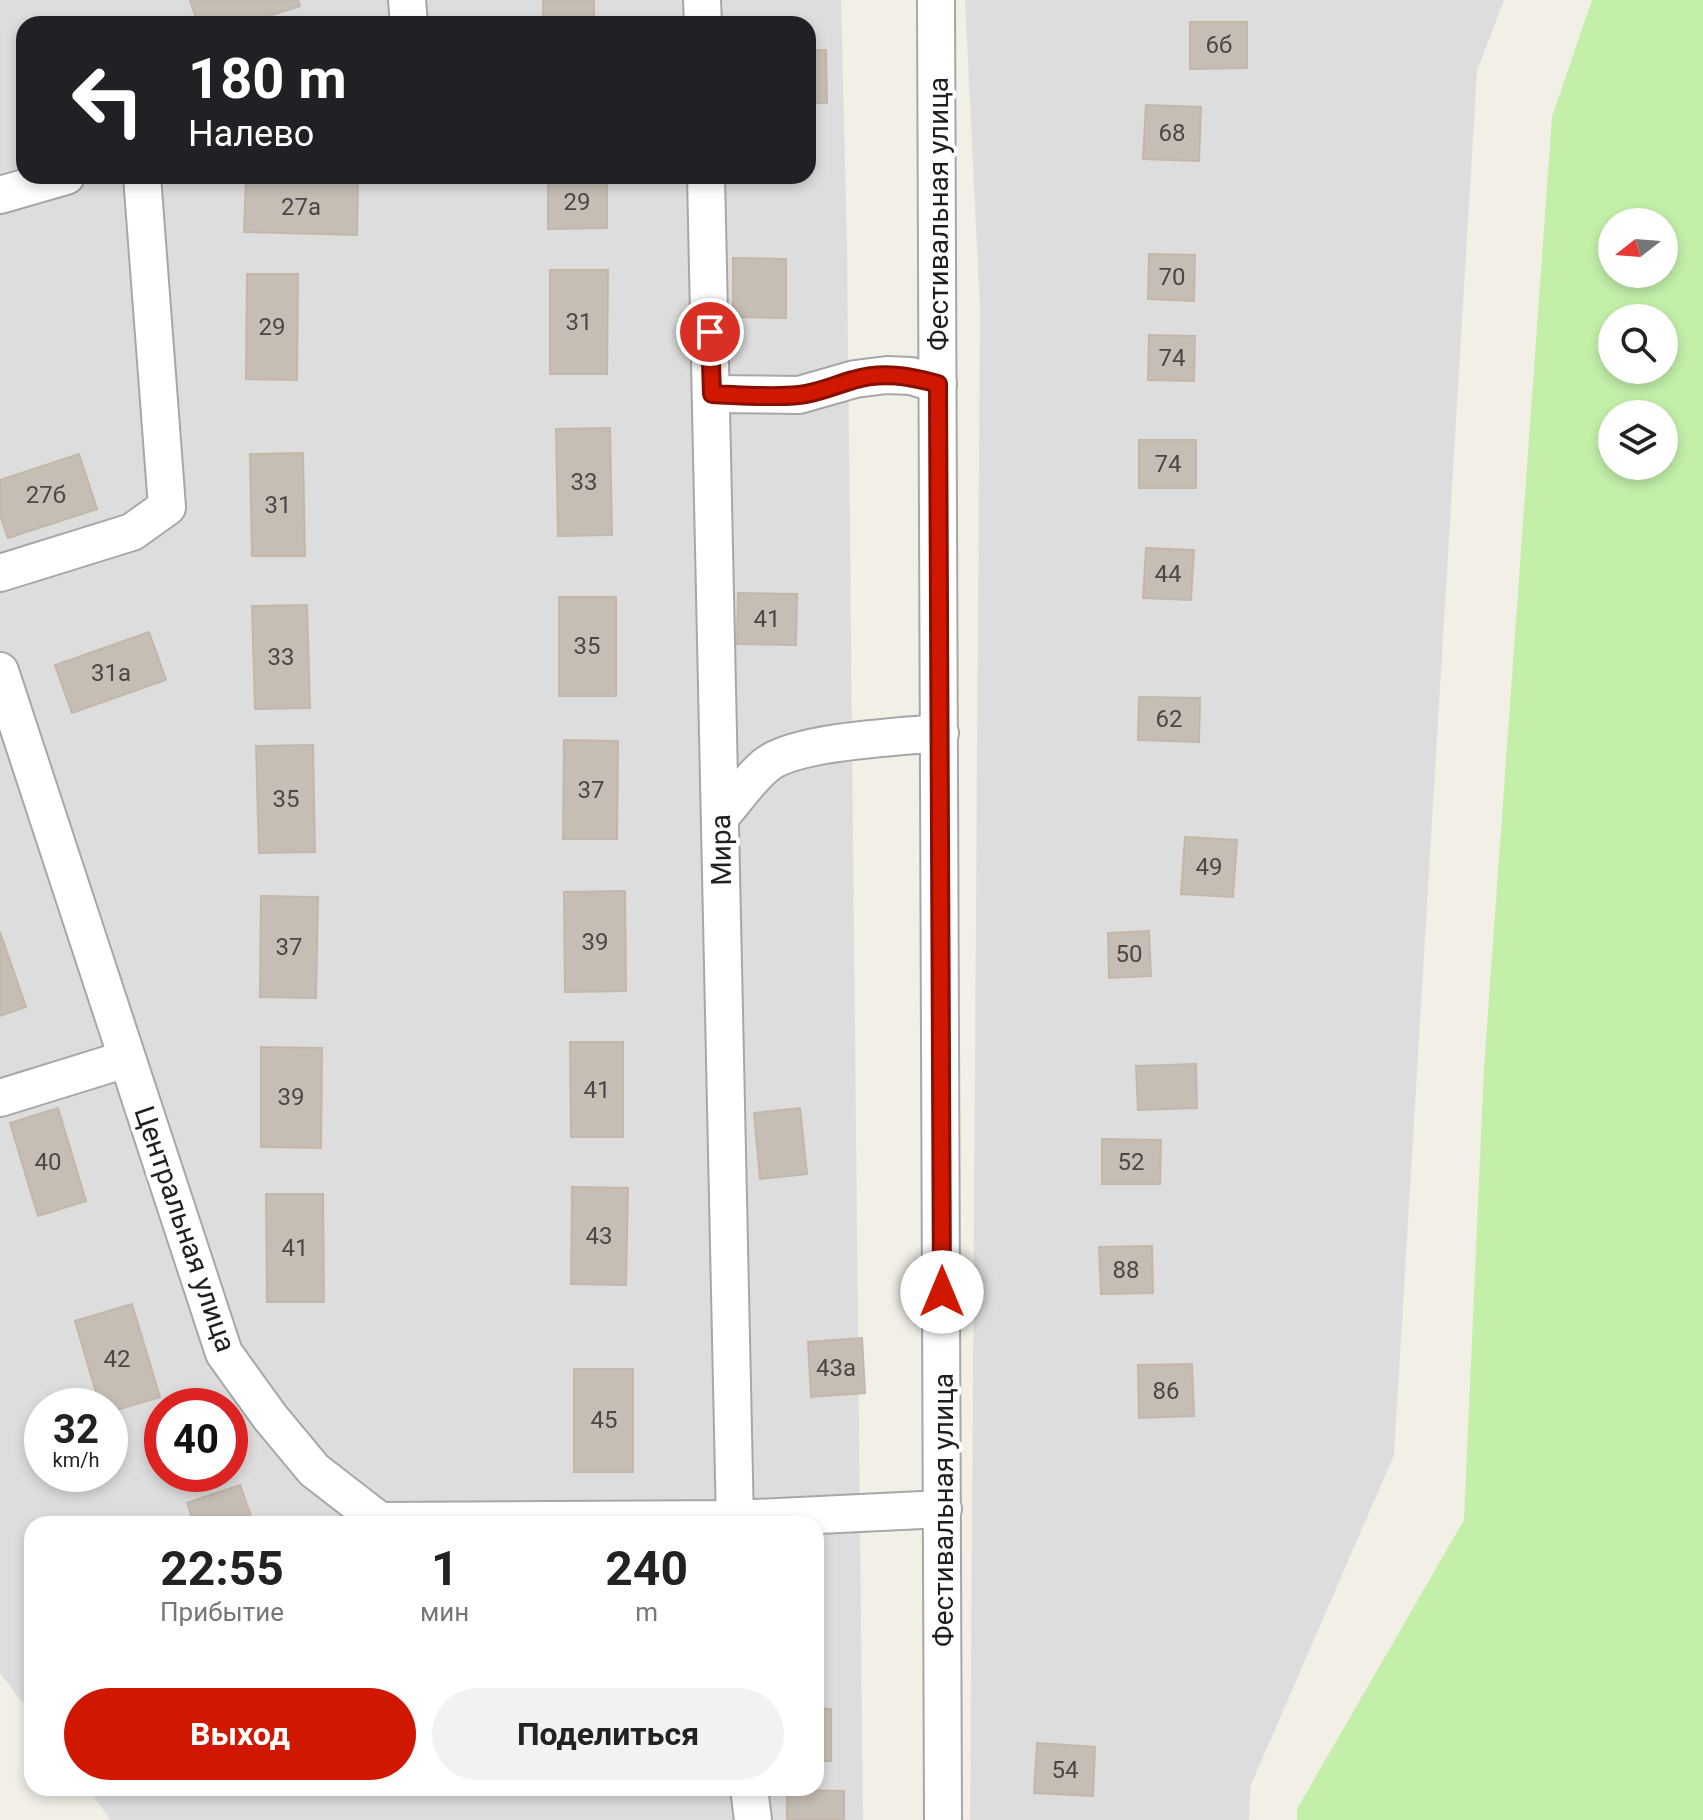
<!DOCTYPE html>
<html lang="ru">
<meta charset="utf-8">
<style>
:root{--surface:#fff;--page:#f2f2f2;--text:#222;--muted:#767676;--accent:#d01700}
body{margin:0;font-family:Roboto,sans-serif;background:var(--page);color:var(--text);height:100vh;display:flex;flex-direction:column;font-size:30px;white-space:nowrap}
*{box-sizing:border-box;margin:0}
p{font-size:26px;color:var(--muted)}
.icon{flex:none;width:44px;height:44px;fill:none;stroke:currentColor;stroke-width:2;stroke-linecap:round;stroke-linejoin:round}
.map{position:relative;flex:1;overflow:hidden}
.details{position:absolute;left:24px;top:1516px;width:800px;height:280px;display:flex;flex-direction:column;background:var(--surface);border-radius:24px;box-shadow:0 4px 12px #0003}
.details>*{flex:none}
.banner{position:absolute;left:16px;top:16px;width:800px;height:168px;border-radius:24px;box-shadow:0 4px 12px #0003;background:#202124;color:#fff;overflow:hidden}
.needle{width:52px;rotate:253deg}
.controls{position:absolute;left:1598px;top:208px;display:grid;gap:16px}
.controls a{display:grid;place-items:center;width:80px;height:80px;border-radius:50%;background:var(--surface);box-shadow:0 4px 12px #0003;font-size:40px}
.speed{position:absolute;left:24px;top:1388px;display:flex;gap:16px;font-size:40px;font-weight:700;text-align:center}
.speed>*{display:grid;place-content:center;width:104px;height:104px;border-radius:50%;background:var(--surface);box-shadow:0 4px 12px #0003;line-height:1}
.speed small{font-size:20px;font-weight:400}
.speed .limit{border:12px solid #d22;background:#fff;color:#111}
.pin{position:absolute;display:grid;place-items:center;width:68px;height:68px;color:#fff;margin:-34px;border:4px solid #fff;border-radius:50%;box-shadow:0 2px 8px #0007}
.me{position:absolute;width:88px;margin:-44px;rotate:0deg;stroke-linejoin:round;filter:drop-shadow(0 0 6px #0008)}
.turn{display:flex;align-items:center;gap:28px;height:168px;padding:0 40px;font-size:36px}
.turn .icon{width:104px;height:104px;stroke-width:2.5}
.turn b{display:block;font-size:56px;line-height:68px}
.eta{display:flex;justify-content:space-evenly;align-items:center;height:136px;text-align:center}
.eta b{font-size:48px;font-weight:700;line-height:56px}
.primary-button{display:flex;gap:16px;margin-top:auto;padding:16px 40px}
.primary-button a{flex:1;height:92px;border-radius:48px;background:var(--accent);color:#fff;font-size:32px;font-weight:700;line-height:92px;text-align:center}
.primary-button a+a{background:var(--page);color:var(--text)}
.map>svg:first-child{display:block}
.residential{fill:#dedddd;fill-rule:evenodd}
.grass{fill:#c3efa9;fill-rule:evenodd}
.building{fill:#c6beb5;stroke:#c4b7a7;stroke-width:2}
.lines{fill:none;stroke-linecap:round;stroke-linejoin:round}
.minor-casing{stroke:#a7a7a7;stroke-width:40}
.minor{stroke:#fff;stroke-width:36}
.route-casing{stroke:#870f00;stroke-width:20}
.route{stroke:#d01700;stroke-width:14}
.labels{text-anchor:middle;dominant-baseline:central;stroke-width:8;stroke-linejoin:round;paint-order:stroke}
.number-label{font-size:24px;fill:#4a4845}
.street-label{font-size:28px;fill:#202020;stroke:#fff}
</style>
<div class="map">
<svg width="1703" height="1820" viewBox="0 0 1703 1820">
<rect width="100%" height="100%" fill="#f1efe6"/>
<g class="residential">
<path d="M0,0H841L847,246L863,1820H111L87,1788H816V1524H32V1715L0,1673ZM24,24H808V176H24ZM42,1406H110V1474H42ZM162,1406H230V1474H162Z"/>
<polygon points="965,0 1504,0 1477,71 1394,1455 1250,1787 1249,1820 970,1820 980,308"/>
</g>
<path class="grass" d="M1592,0H1703V1820H1297V1809L1464,1520L1484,1068L1552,117ZM1612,222H1664V274H1612ZM1612,318H1664V370H1612ZM1612,414H1664V466H1612Z"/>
<g class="building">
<polygon points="190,0 298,0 300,6 244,24 198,24"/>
<rect x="543" y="0" width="51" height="24"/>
<polygon points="1190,22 1247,22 1247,68 1190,69"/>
<polygon points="808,50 826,50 827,103 808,103"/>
<polygon points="1146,105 1201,107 1199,161 1143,159"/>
<polygon points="548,176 607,176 607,228 548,229"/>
<polygon points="246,179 358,182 357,235 244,232"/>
<polygon points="1149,254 1195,255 1194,301 1148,299"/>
<polygon points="733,258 786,259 786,318 733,317"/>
<polygon points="550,270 608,270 607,374 550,374"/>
<polygon points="247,274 298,274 297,380 246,379"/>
<polygon points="1149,335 1195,336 1194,381 1148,380"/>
<polygon points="610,428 612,535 558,536 556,429"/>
<rect x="1139" y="440" width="57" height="48"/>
<polygon points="303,453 305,556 252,556 250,454"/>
<polygon points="79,454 97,509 8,538 0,515 0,480"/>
<polygon points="1146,548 1194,550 1191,600 1143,598"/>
<polygon points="738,593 797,594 796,645 737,644"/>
<rect x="559" y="597" width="57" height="99"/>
<polygon points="307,605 310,708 255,709 252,606"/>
<polygon points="149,632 166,680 72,713 55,665"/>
<polygon points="1139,697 1200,698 1199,742 1138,740"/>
<polygon points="564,740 618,741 617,839 563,839"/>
<polygon points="313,745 315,852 259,853 256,746"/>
<polygon points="1185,837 1237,840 1233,897 1181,894"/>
<polygon points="625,891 626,991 565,992 564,892"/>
<polygon points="261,896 318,897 316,998 260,997"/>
<polygon points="1149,931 1151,976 1109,978 1108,933"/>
<polygon points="0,932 26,1007 0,1016"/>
<polygon points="570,1042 623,1042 623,1137 571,1137"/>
<polygon points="261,1047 322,1048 321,1148 261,1147"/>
<polygon points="1196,1064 1197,1108 1138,1110 1136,1066"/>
<polygon points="58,1108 86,1201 38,1216 10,1123"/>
<polygon points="800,1108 807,1174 760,1179 754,1113"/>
<polygon points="1102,1139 1161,1140 1160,1184 1102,1184"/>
<polygon points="572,1187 628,1188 626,1285 571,1284"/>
<polygon points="266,1194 323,1194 324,1302 267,1302"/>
<polygon points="1152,1246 1153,1293 1101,1294 1099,1247"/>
<polygon points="132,1304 160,1397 110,1412 110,1406 100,1406 75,1321"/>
<polygon points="862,1338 865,1393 811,1397 808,1342"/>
<polygon points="1192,1364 1194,1416 1139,1418 1138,1365"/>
<rect x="574" y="1369" width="59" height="103"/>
<polygon points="240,1485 254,1524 194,1524 187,1503"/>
<polygon points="816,1592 819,1592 822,1650 816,1650"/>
<polygon points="816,1708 831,1709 831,1761 816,1761"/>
<polygon points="1037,1743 1095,1747 1093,1796 1034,1793"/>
<polygon points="787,1790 844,1791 844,1820 787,1820"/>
</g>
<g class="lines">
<defs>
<g id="minor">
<polyline points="407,0 409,24"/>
<polyline points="702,0 703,24"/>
<polyline points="936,0 943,1820"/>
<polyline points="706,176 735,1524"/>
<polyline points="0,195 66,176"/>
<polyline points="712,394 799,395 855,379 887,375 911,376 938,384"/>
<polyline points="0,573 132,532 167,507 142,176"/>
<polyline points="0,671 224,1353 270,1417 314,1470 380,1521 735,1519 943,1509"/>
<path d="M720,817C735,801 748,780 765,766C793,741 900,737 940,733"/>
<polyline points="0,1098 126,1059"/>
<polyline points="749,1788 753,1820"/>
</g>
</defs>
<use href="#minor" class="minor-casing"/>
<use href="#minor" class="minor"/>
</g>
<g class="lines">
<defs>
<path id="route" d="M710,332L712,394C740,395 770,398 799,395C818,393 835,385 853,380C882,371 910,376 938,384L942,1292"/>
</defs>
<use href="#route" class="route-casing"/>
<use href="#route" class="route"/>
</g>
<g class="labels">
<g class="number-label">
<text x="1219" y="45">6б</text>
<text x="1172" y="133">68</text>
<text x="577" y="202">29</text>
<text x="301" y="207">27а</text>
<text x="1172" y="277">70</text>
<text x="579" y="322">31</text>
<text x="272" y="327">29</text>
<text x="1172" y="358">74</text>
<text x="1168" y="464">74</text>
<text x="584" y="482">33</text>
<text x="46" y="495">27б</text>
<text x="278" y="505">31</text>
<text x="1168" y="574">44</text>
<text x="767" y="619">41</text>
<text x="587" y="646">35</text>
<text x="281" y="657">33</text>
<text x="111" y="673">31а</text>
<text x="1169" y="719">62</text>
<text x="591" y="790">37</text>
<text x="286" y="799">35</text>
<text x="1209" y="867">49</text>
<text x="595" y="942">39</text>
<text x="289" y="947">37</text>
<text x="1129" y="954">50</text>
<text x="597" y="1090">41</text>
<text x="291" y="1097">39</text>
<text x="48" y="1162">40</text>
<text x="1131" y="1162">52</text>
<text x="599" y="1236">43</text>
<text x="295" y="1248">41</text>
<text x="1126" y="1270">88</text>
<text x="117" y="1359">42</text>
<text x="836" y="1368">43а</text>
<text x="1166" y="1391">86</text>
<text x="604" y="1420">45</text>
<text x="1065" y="1770">54</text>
</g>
<g class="street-label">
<text transform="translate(938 214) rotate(-90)">Фестивальная улица</text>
<text transform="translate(721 850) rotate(-91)">Мира</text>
<text transform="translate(185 1229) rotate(71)">Центральная улица</text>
<text transform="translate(943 1510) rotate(-90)">Фестивальная улица</text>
</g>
</g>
</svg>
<div class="controls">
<a><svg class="needle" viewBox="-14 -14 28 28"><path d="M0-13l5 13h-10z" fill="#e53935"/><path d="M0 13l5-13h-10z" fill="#767676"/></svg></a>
<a><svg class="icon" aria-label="search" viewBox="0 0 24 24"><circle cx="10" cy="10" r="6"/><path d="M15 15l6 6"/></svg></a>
<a><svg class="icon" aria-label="layers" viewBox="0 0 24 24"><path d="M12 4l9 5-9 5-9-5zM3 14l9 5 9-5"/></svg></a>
</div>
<div class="speed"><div>32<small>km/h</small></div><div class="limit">40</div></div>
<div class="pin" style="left:710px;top:332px;background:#d93025"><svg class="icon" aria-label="arrive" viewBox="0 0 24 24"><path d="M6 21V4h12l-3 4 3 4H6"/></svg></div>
<svg class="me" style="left:942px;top:1292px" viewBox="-20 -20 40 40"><circle r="19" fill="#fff"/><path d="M0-13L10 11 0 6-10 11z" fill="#d01700"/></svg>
<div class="banner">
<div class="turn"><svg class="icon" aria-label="left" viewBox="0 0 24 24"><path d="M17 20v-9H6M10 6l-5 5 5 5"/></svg><div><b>180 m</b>Налево</div></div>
</div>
<section class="details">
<div class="eta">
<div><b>22:55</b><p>Прибытие</p></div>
<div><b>1</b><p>мин</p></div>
<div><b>240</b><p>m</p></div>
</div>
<div class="primary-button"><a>Выход</a><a>Поделиться</a></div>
</section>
</div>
